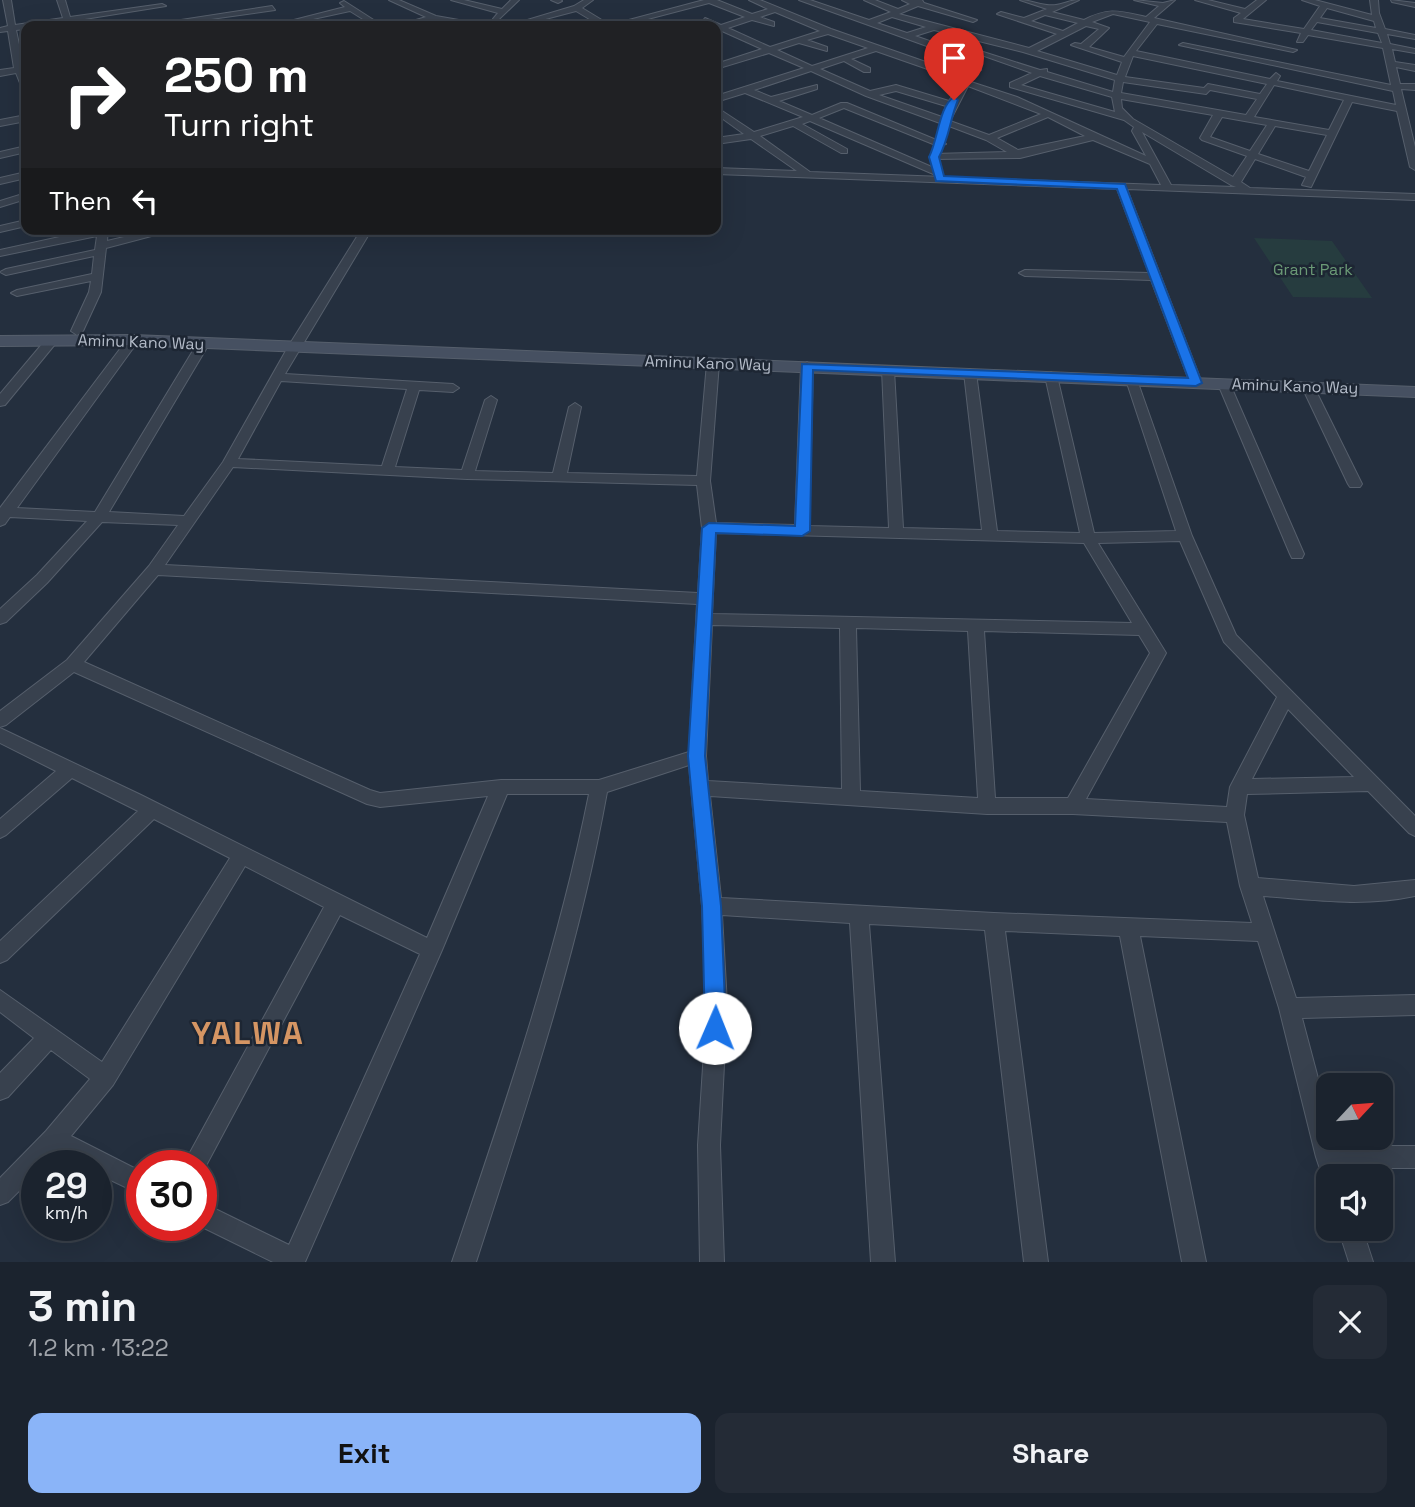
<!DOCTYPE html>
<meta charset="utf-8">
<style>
:root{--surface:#1b232e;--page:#242b36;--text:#f1f3f6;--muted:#a0a4aa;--line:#39404a;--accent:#8ab4f8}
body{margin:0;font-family:"Space Grotesk",sans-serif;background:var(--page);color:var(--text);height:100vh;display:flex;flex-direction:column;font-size:26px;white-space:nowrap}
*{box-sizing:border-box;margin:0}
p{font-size:23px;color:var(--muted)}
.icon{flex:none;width:38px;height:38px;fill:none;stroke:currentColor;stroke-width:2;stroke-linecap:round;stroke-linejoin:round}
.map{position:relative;height:1262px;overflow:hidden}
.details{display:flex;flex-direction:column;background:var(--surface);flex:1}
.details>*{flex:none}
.hud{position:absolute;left:21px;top:21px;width:700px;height:214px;border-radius:14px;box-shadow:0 7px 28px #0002,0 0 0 2px var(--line);background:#202124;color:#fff;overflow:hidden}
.needle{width:46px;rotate:64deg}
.fabs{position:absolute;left:1316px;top:1073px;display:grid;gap:14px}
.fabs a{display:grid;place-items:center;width:77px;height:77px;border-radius:14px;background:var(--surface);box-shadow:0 7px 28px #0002,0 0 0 2px var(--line);font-size:35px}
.speed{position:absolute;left:21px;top:1150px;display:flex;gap:14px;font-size:35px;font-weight:700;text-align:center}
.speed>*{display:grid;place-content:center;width:91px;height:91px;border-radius:50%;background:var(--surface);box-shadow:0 7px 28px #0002,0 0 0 2px var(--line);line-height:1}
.speed small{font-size:18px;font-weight:400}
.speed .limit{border:10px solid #d22;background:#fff;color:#111}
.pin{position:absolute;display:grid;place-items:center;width:60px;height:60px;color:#fff;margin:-72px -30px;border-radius:50% 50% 50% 0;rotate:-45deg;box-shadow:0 0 7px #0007}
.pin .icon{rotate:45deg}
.me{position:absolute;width:77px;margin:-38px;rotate:1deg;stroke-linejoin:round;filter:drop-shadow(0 0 5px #0008)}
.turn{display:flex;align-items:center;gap:24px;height:147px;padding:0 28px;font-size:32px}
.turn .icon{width:91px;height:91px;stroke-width:2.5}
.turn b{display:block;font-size:49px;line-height:60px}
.then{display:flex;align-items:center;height:66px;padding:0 28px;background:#0003;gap:14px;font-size:26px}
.round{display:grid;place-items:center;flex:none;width:74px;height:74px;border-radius:14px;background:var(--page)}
.head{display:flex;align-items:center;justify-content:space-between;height:119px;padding:0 28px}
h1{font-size:42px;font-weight:700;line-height:52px}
.cta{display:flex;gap:14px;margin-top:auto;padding:14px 28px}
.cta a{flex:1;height:80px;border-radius:14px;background:var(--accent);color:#111;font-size:28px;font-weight:700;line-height:80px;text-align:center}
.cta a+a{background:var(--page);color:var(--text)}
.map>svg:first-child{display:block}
.green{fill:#263c3f}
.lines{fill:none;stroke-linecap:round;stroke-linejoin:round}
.minor-casing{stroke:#565f6c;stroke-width:2}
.secondary-casing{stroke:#565f6c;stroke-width:2}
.minor{fill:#38414e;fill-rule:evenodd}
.secondary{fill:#465061;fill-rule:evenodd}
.route{fill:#1a73e8;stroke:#114b97;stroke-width:2}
.labels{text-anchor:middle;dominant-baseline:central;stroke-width:5;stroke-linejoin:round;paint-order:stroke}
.far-park-label{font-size:16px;fill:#6b9a76;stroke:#1d2633}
.far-street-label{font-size:16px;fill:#b4bcc9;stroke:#1d2633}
.near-district-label{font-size:32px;font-weight:bold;letter-spacing:2px;fill:#d59563;stroke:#1d2633}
</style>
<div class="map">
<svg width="1415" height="1262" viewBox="0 0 1415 1262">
<rect width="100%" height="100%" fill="#242f3e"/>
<polygon class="green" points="1254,238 1332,241 1372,298 1293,297"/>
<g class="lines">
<defs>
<g id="minor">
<polygon points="3,0 11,0 15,25 63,18 57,0 65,0 70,17 162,4 166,6 41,26 26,26 26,29 16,30 26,78 26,91 22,88 16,73 0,76 0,70 14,68 8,31 0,32 0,28 8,26"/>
<path d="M389,0H399L436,16L493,26C474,27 455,21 436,21C423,20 410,26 396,26L426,17Z"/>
<polygon points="451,0 464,0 502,9 511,0 519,0 497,21 493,19 498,13"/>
<polygon points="551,0 561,0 562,1 558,3"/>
<path d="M584,0H593L582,8L610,25L704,0H717L752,14L768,9L749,0H760L831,29L966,76L974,74L971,82L1017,97L1146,156L1132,131L1134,127L1124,120L1010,87V83L1032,73L973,52L977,50L1040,70L1047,69V72L1113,92L1115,80L1023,52L934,30L915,36L944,46L981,70L974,72L938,50L799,0H810L869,20L891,12L864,0H875L898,9L910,4L902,0H922L924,3L977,20L973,22L918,6L899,14L1029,48L1057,34L997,14L1001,12L1024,18L1047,9L1020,0C1031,0 1045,7 1056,5C1064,4 1070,0 1079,0L1052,12L1084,20C1109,7 1119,11 1146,17L1159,6L1134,0L1163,3L1175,0L1154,18L1297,50L1293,52L1157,24L1136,51L1270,79L1276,73L1280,76L1277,81L1396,105L1393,91L1179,45L1183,43L1391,85L1383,48L1308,35L1303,42H1297L1301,33L1234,22V18L1241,13L1195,0H1208L1245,9L1257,0H1266L1243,19L1304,29L1320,6L1302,0H1315L1372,15L1370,0H1378L1379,13L1385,29L1415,35V39L1387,34L1390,44L1415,49V53L1392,49L1395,62L1415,65V71L1396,67L1400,84H1415V90L1401,89L1415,147V170L1410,167L1397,111L1352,102L1311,187L1302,185L1306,177L1255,159L1241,182L1250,188L1415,194V200L1127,189L1202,383L1196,387L1190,383L1151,280L1025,276L1019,273L1025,270L1149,273L1117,189L716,174V168L797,171L751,139L716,144V138L744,134L716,114V107L754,132L803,117L745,93L716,102V96L804,68L769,53L716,69V64L762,49L702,22L705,18L721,25L745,17L709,3L621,26H601L576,11L519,26H507L574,6ZM1327,8L1374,21L1376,28L1320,18ZM775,12L820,31L770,47L728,28L752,20L774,26V22L760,17ZM1113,14L1150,22L1124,57L1089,47L1109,28L1092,22ZM1045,15L1078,23L1063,31L1031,21ZM892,17L926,27L907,33L877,23ZM1317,22L1378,33L1382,43L1311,30ZM1086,26L1099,29L1081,44L1075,43L1071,45L1122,62L1117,75L1037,51ZM828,34L868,48L812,66L777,50L799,43L827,51V47L807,40ZM876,51L962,81L949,101L896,85L870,91L820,69L844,61L864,72H870V68L851,59ZM1133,56L1267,84L1260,94L1208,84L1204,88L1125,77ZM811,71L866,96L940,123V135H946L949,126L986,140L1007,152L934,154L929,157L931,159L1020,158L1093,140L1150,164L1161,185L810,172L760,136L793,126L841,153H847V149L802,124L810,121L938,176L943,173L941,171L819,118L844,108L938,146L946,144L847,103H841L812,115L779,101L817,89V85L771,97L754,90ZM1040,76L1112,97L1115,112L1021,85ZM1123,82L1206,94L1210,90L1257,99L1246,115L1121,93ZM1274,85L1344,100L1329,130L1254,117ZM968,86L1041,114L989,135L950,121ZM896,91L946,106L942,117L879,95ZM1121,99L1213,115L1200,138L1202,140L1247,156L1233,177L1133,119L1122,108ZM1048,117L1085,136L1018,150L997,138ZM1222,117L1267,125L1250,151L1210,137ZM1275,126L1327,135L1309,171L1258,154ZM1142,132L1231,185L1236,187L1171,185Z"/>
<polygon points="1391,0 1415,3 1415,7 1392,2"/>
<polygon points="344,1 383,26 374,26 350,11 290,24 286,22 345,7 340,3"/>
<polygon points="272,6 275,10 161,26 142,26"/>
<polygon points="26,115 26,121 0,126 0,120"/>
<polygon points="26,146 26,152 0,158 0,152"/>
<polygon points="26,172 26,178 0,184 0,178"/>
<polygon points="26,193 26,199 0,207 0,201"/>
<polygon points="26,220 26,226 0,232 0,226"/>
<polygon points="96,229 108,229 107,241 158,229 178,229 106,248 101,292 83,331 77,335 71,331 89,292 91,281 17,296 11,293 17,290 92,274 94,256 6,275 0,272 6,269 95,250 97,236 0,256 0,250"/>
<path d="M296,229H372L285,374L453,384L459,388L453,392L419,390L395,467L462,470L485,400L491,396L497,400L475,471L553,473L569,407L575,403L581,407L567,473L697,476L707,363L713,359L719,363L710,481L716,523L795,525L801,366L807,362L813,366L809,526L889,528L882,370L888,366L894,370L903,528L982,530L964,373L970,369L976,373L997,531L1080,533L1045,376L1051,372L1057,376L1094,533L1176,531L1126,380L1132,376L1136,377L1192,536L1236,635L1415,816V836L1409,833L1368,791L1247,794L1244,815L1258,878L1354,886L1415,880V896C1364,907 1314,900 1263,896L1296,998L1415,995V1015L1302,1018L1328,1116V1138H1334L1336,1146H1415V1168H1342L1344,1176H1328V1185L1325,1184L1316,1157L1279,1008L1258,941L1140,936L1206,1262H1182L1120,936L1005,931L1048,1262H1024L985,930L869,924L895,1262H871L850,923L722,915L727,1004L720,1145L724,1262H700L698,1145L707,1004L702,906L689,765L607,792C578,953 526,1107 476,1262H452C504,1108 557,954 589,794H507L442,950L305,1262H273L198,1225H201V1202L289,1245L420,954L340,915L201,1175V1166H184L187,1158L324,907L245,866L113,1085L71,1136L142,1172V1195L96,1173V1166H82L57,1152L44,1166H37V1173L8,1202L0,1205V1178L46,1131L90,1079L51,1050L8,1097L0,1100V1073L34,1038L0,1012V990L102,1062L230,858L154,819L7,960L0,963V941L138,811L72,778L6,835L0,838V819L56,771L0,743V728L141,795L427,938L488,796L380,807L367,804L74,672L6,725L0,727V711L67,660L149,566L178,525L102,522L47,583L6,622L0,624V609L37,575L87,521L10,517L5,524L0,526V508L129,337L133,336L139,340L17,508L95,512L197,344L203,340L209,344L109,512L184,516L223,462L288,347L358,235L301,232ZM281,381L407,389L382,466L238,459ZM233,467L467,479L697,485L702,528L698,593L165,565ZM716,533L1084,543L1132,623L712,614ZM1180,541L1224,642L1277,697L1230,787L1227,807L1086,799L1166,653L1098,543ZM158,575L697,604L689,752L599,780H501L380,793L370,790L84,662ZM712,625L840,628L842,789L708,781L706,756ZM856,628L968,631L978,798L860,791ZM984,631L1139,635L1150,653L1068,798H995ZM1288,709L1354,777L1252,779ZM710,796L987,814H1073L1227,822L1240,886L1252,923L994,913L721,898Z"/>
<polygon points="52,336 58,340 56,343 5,405 0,406 0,394 48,337"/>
<polygon points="1224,380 1230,384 1304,554 1302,558 1292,558 1290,554 1218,384"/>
<polygon points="1308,383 1314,387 1362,484 1360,487 1350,487 1348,484 1302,387"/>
<polygon points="1338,1228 1362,1228 1373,1262 1349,1262"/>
</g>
<polygon id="secondary" points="133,335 1415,387 1415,397 133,345 0,346 0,336"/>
</defs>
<use href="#minor" class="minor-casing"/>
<use href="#secondary" class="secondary-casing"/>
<use href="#minor" class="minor"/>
<use href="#secondary" class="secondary"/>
</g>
<path class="route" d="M954,97L958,100C950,119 949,139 939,157L944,176L1125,184L1202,383L1196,386L813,370L810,531L802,536L716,533L705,756L721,906L726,1028L723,1035L715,1038L708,1035L705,1028L702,906L688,756L702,528L709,523L795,526L802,364L1188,378L1117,189L936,181L929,157C938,140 939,106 954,97Z"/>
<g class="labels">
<g class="far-park-label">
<text x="1313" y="269">Grant Park</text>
</g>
<g class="far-street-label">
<text transform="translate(141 342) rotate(2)">Aminu Kano Way</text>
<text transform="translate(708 363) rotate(2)">Aminu Kano Way</text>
<text transform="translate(1295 386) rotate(2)">Aminu Kano Way</text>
</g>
<g class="near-district-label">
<text x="248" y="1033">YALWA</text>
</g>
</g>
</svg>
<div class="fabs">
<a><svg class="needle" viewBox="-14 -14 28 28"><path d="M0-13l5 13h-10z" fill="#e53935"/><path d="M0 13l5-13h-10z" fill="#a0a4aa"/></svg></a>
<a><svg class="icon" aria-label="sound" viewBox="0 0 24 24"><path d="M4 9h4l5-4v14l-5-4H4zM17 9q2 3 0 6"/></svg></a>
</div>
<div class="speed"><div>29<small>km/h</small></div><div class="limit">30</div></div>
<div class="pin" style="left:954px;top:100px;background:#d93025"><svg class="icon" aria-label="arrive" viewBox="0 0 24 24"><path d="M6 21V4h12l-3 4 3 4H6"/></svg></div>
<svg class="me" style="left:715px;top:1028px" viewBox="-20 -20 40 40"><circle r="19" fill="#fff"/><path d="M0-13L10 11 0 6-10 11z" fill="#1a73e8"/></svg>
<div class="hud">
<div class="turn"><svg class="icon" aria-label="right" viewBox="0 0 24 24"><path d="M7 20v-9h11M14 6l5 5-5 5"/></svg><div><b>250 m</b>Turn right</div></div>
<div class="then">Then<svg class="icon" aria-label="left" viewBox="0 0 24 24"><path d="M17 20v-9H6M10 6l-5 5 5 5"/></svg></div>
</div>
</div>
<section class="details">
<div class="head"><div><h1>3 min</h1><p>1.2 km · 13:22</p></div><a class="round"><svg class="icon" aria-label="close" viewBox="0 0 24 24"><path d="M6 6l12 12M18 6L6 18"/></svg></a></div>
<div class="cta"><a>Exit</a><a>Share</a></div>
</section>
